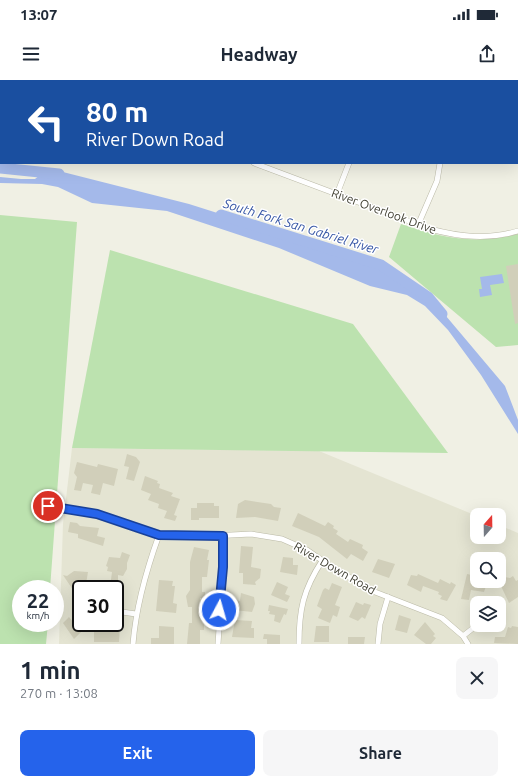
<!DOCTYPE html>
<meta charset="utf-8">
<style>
:root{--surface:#fff;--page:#f6f6f7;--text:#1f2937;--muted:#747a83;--accent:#2563eb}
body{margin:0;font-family:Ubuntu,sans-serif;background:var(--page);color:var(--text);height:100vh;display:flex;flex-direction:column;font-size:15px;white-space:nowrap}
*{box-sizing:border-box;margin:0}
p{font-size:13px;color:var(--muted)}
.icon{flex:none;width:22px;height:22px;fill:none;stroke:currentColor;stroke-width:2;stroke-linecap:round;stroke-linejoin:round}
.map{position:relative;height:564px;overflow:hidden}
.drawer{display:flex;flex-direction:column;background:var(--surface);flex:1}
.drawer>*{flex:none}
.banner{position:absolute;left:0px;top:0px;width:518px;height:84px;box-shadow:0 4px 16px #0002;background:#1a4fa0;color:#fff;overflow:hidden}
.needle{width:26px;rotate:20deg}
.controls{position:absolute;left:470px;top:428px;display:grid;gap:8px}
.controls a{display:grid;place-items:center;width:36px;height:36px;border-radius:8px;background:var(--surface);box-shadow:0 4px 16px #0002;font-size:20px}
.speed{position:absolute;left:12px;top:500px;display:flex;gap:8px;font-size:20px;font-weight:700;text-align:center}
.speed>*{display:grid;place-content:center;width:52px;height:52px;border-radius:50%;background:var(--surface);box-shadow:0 4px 16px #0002;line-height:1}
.speed small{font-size:10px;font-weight:400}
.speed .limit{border:2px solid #111;border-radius:6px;background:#fff;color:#111}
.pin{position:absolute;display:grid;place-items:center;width:34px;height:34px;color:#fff;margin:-17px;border:2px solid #fff;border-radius:50%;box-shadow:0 1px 4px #0007}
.me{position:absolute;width:44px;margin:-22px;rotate:6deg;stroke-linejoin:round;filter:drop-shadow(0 0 3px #0008)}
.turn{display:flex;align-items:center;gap:14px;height:84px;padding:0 20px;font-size:18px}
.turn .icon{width:52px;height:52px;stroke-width:2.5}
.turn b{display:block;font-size:28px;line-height:34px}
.round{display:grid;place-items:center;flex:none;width:42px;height:42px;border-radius:8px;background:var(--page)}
.summary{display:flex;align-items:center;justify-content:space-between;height:68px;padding:0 20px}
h1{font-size:24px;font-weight:700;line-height:30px}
.action{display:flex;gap:8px;margin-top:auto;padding:8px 20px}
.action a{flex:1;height:46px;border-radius:8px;background:var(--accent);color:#fff;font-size:16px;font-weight:700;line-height:46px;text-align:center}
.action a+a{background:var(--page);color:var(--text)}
.status{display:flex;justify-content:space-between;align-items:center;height:28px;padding:0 20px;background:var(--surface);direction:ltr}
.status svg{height:11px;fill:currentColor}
header{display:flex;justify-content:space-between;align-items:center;height:52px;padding:0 20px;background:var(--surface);font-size:18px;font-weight:700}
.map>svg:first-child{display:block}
.residential{fill:#e4e4d2;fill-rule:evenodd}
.green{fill:#bce2af}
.water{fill:#a4b9ea}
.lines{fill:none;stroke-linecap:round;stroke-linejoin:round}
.river{stroke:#a4b9ea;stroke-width:11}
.building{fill:#d1cfba}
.minor-casing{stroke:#bbbaa7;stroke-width:6}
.minor{stroke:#fff;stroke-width:5}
.route-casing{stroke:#184099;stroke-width:10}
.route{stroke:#2563eb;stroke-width:7}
.labels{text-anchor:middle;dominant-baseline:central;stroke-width:3;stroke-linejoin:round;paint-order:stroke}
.street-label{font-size:12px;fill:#424134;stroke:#fff}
.water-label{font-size:13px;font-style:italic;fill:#3656a5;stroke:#fff}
</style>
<div class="status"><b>13:07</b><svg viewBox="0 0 49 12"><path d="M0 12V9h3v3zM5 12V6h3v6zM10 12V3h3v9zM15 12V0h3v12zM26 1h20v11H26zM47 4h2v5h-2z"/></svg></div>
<header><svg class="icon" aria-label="menu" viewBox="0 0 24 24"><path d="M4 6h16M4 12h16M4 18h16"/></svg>Headway<svg class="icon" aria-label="share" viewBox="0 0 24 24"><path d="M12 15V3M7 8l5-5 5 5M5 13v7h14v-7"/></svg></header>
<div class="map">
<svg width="518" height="564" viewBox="0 0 518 564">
<rect width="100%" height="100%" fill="#f0f0e4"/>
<path class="residential" d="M72,368L319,371L477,436V457H499V445L518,453V564H59L63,444ZM477,479H499V501H477ZM81,509H115V543H81ZM477,523H499V545H477Z"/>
<g class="green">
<polygon points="0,135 77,142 50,509 21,509 21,543 48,543 46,564 0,564"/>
<path d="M401,144C443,158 474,165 518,154V265L496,267L389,177Z"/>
<polygon points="110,170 353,244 448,373 72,368"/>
</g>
<g class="water">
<polygon points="55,90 189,124 343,173 382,189 413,205 446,236 505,306 518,340 518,354 481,295 448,250 425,226 407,215 370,206 279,168 167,131 92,123 58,107 42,104 0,103 0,97 21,99 35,99 45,91"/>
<polygon points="502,194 504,203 490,205 492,215 480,217 479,209 482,209 480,197"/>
</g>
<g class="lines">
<g class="river">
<polyline points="0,88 59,94"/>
<polyline points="221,135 381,185 428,217 442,234"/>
</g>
</g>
<g class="building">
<polygon points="518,184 518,243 515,244 506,186"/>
<polygon points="127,374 136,377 140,382 134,401 126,399 129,387 124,386"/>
<polygon points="77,382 97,387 98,384 118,389 114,406 103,403 100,415 91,413 93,405 83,403 81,411 74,410 77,397 74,393"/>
<polygon points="145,396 158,401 157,403 160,404 159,408 173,413 171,416 180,419 174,435 177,436 175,441 164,438 167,431 158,428 159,424 148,420 151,414 141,410"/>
<polygon points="245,420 271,424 274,427 281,428 278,441 255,437 236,438 238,424"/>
<polygon points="197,423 214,423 214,426 219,426 219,438 199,438 199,440 191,440 191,428 197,428"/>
<polygon points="298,433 325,446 328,442 334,446 333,448 338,451 336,454 348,462 350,459 363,465 362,468 368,472 363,481 351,474 347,479 319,457 292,446"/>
<polygon points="70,442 77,443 80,446 99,448 97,456 105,458 103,466 78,458 78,454 68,452"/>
<polygon points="241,466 253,467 251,487 261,489 260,498 255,502 256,505 243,504 243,493 239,493"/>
<polygon points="194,467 209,470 207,480 209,480 207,497 202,497 202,512 205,512 205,518 200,518 199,536 204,536 204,550 200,550 200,564 187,564 189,543 192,543 192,527 188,527 186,516 190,510 190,482"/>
<polygon points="122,472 130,475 127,483 127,489 123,496 118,495 118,507 110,507 112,492 107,491 108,487 106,486 109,477 120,478"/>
<polygon points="283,477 293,478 293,485 298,485 297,495 280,492"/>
<polygon points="378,479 395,484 389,498 372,492"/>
<polygon points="74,491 88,492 86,504 75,513 63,495 67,496"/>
<polygon points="418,494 438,503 440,499 450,504 451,502 456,505 447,521 440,519 442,516 438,514 439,512 423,506 421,512 407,505 411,495 417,496"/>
<polygon points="467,494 477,496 477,501 487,503 484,512 471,510 469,520 461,519"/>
<polygon points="499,496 510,498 513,496 516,501 518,500 518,517 509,523 501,506 488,503 488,501 499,501"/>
<polygon points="159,500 173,501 172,506 175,506 173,523 177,524 176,533 156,531"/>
<polygon points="277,502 288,507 285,514 290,516 287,522 271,515"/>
<polygon points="332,503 342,507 335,525 340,527 337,537 333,535 330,543 318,538 322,529 317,526 323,510 325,508 329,510"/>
<polygon points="241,513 254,517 255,524 252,532 234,530 236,520 240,521"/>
<polygon points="356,522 363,525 364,523 371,525 365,539 362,537 358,541 349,537"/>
<polygon points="269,525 288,529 286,535 284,534 280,543 274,541 275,535 269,534 270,531 268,531"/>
<polygon points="399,535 411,539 407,553 395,550"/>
<polygon points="69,537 74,543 77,541 84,549 74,559 63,543"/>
<polygon points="235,540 252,541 251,548 254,548 254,558 232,557"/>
<polygon points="425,542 435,554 433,556 436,558 431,564 426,564 414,555"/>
<polygon points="107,544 120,545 119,562 94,562 94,549 105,549"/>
<polygon points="159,546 174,547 174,564 151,564 151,558 159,558"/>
<polygon points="316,546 329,546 329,562 314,562"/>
<polygon points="512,546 518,547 518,564 494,563 495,557 505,557 508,547 511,548"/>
<polygon points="264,554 280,555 280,564 267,564 267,559 263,559"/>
<polygon points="348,557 365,557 364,564 348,564"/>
</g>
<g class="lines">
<defs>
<g id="minor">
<polyline points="152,0 152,1"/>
<polyline points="518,0 518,1"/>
<polyline points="261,1 262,0"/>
<polyline points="371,1 371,0"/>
<path d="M254,83L430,149C460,157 488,160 518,151"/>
<polyline points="337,114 349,83"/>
<polyline points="418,145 437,101 440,83"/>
<polyline points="48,426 97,433 159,455 192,457 251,454 282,459 307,470 333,488 375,512 442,538 463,556 468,564"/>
<polyline points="115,531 136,534"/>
<polyline points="463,556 477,545"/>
<path d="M133,564C136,526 146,491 159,455"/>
<polyline points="218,564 223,487 223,456"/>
<path d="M299,564C299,530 303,510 322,481"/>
<polyline points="378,564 380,544 388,517"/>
</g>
</defs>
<use href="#minor" class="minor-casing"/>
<use href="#minor" class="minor"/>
</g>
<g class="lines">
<defs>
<polyline id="route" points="48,426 97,434 159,455 223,456 223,487 219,530"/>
</defs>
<use href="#route" class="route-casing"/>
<use href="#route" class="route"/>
</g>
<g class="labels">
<g class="street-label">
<text transform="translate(384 131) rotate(20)">River Overlook Drive</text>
<text transform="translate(335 488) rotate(30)">River Down Road</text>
</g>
<g class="water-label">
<text transform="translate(301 146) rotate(17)">South Fork San Gabriel River</text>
</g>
</g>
</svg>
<div class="controls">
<a><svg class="needle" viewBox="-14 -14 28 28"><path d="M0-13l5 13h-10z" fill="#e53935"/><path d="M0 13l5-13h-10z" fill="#747a83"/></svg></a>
<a><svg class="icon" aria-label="search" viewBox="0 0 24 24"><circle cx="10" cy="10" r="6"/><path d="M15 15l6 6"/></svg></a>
<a><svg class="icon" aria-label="layers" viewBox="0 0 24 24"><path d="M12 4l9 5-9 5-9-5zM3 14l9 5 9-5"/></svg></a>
</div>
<div class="speed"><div>22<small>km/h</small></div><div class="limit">30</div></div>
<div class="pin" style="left:48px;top:426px;background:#d93025"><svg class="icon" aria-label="arrive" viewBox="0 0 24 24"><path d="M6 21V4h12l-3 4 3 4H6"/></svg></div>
<svg class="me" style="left:219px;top:530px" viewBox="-20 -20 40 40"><circle r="17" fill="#2563eb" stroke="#fff" stroke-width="3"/><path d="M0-11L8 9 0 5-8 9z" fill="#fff"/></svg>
<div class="banner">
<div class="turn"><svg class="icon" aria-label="left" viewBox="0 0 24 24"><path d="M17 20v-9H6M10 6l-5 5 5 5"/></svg><div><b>80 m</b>River Down Road</div></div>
</div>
</div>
<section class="drawer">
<div class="summary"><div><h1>1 min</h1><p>270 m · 13:08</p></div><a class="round"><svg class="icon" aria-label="close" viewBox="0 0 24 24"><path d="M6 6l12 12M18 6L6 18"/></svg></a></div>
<div class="action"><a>Exit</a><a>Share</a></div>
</section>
